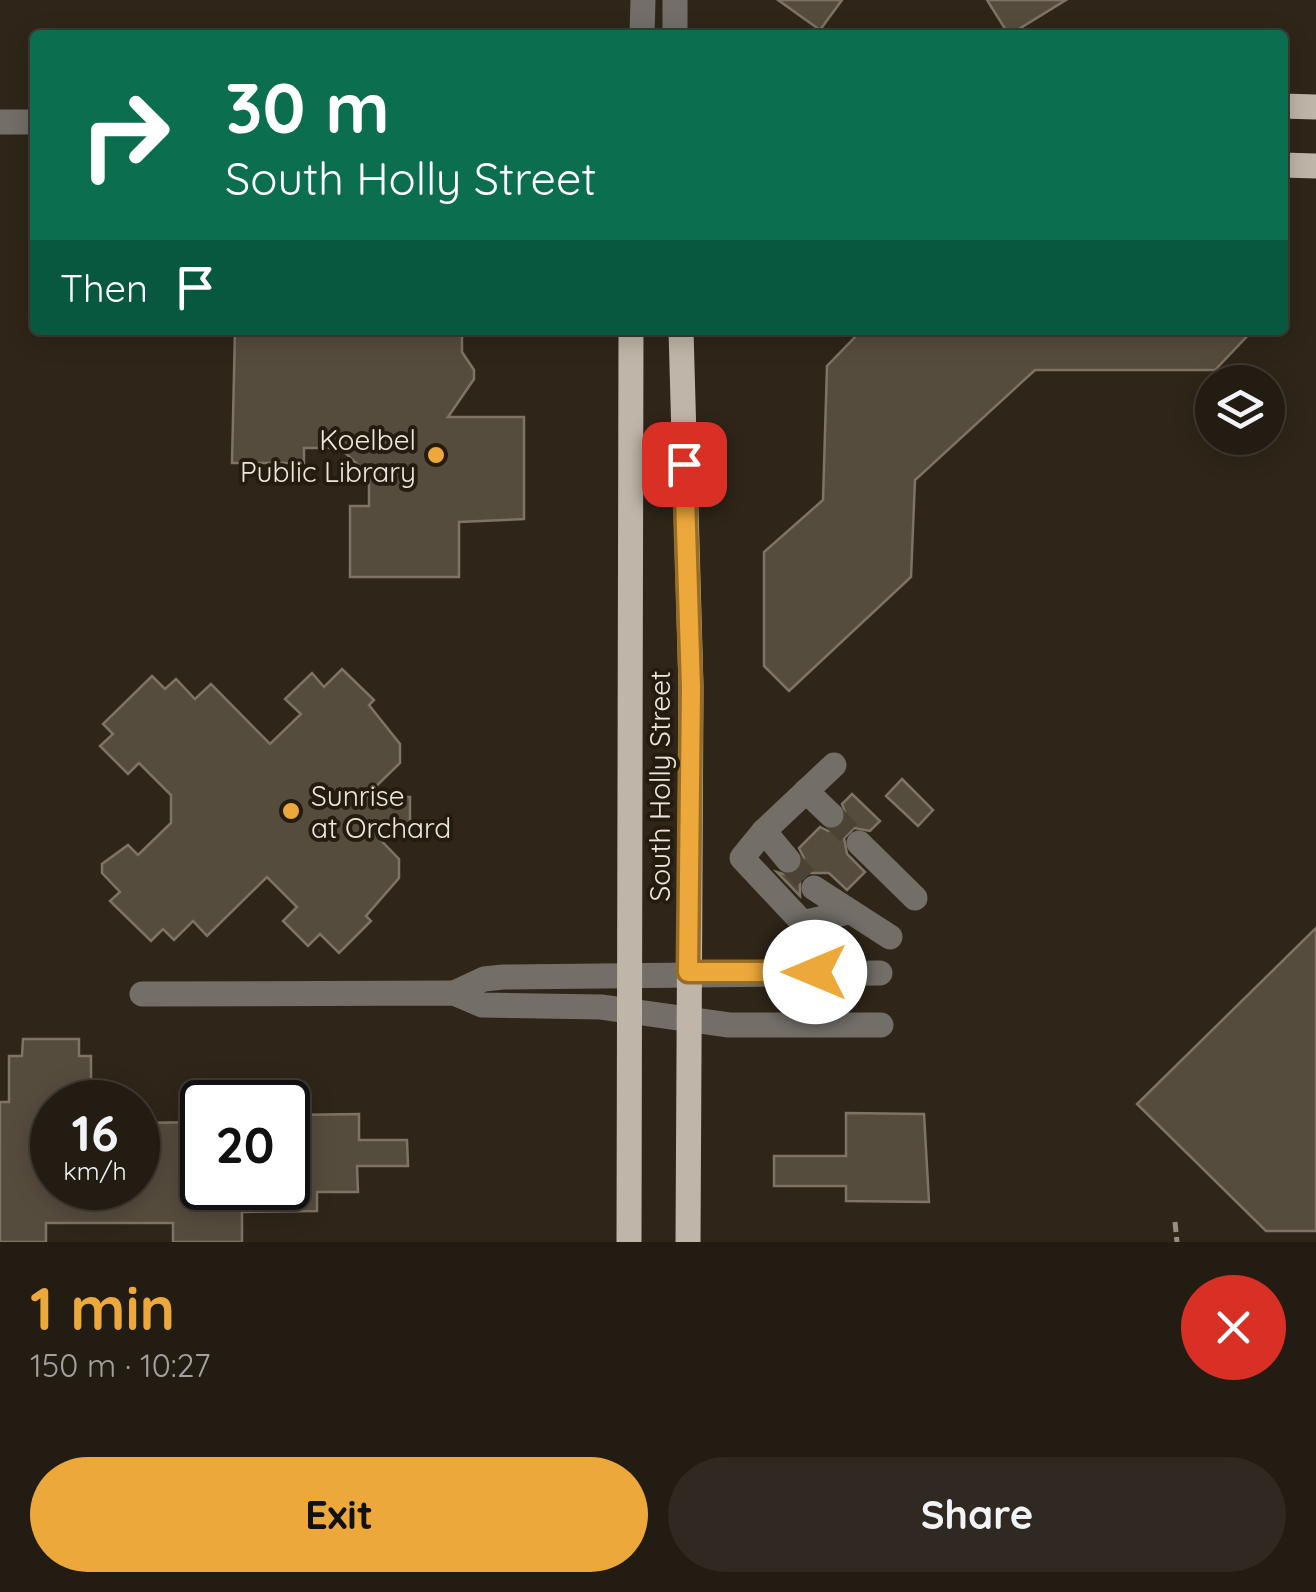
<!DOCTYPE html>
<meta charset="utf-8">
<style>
:root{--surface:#231c13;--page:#2f2921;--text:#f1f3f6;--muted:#a3a1a0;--line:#403a33;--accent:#eda83b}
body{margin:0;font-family:Quicksand,sans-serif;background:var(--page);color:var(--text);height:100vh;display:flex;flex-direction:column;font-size:38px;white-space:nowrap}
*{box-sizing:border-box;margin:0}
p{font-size:32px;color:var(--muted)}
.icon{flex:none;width:55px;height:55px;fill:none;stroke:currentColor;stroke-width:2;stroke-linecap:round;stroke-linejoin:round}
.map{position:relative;height:1242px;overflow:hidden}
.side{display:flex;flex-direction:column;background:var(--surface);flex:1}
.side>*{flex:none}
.hud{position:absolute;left:30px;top:30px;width:1258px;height:305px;border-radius:10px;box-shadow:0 5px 25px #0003,0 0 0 2px var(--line);background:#0b6e4f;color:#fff;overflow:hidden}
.fabs{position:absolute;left:1195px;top:365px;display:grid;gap:20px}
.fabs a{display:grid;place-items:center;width:90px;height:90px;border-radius:50%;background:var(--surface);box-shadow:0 5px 25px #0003,0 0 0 2px var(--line);font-size:50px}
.speed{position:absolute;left:30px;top:1080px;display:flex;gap:20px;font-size:50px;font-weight:700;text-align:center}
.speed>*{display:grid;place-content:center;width:130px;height:130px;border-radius:50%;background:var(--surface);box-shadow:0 5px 25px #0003,0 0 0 2px var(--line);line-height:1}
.speed small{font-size:25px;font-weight:400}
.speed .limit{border:5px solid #111;border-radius:15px;background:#fff;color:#111}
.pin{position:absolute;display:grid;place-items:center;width:85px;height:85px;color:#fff;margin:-42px;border-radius:20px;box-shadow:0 5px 15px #0006}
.me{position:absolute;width:110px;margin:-55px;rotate:270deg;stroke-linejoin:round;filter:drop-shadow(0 0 8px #0008)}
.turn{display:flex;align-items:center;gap:35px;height:210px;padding:0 30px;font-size:45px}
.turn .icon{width:130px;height:130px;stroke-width:2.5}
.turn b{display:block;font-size:70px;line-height:85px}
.then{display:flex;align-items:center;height:95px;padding:0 30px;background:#0003;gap:20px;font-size:38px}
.round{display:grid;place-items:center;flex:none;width:105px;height:105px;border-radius:52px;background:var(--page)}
.head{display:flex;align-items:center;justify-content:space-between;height:170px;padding:0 30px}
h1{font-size:60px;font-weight:700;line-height:75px;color:var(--accent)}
.button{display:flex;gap:20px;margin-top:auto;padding:20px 30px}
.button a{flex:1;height:115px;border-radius:60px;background:var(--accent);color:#111;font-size:40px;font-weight:700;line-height:115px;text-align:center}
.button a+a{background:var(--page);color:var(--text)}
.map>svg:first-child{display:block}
.building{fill:#564c3e;stroke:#7e7364;stroke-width:2.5}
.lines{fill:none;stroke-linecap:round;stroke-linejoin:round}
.minor-tunnel{stroke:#4c4337;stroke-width:25;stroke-dasharray:25 12;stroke-linecap:butt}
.path{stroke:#978f84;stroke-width:5;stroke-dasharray:10 5;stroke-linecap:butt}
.minor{stroke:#736e68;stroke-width:25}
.major{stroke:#bfb5a8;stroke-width:25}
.route-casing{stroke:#9a6d26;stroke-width:25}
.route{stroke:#eda83b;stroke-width:18}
.poi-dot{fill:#eda83b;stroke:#251c10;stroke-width:4}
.labels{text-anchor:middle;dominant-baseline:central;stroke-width:8;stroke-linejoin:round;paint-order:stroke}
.poi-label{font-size:28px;fill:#ede6de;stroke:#251c10;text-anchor:end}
.street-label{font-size:28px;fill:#ede6de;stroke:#251c10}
</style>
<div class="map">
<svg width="1316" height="1242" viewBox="0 0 1316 1242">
<rect width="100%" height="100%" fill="#2f2619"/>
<g class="building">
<polygon points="778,0 842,0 820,30"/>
<polygon points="987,0 1066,0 1009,35"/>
<polygon points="235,330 462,330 462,352 474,370 474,379 448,417 524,417 524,519 459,522 459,577 350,577 350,506 369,506 369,475 340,448 304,448 304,463 232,463"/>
<polygon points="862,330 1253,330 1215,370 1035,370 915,480 911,577 789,691 764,666 764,552 823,500 827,366"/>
<polygon points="342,669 374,700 369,705 400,744 400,763 365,797 410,797 410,826 368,827 399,859 399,878 366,916 371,921 339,953 320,934 308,946 283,921 297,907 267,877 207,936 193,921 174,940 163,929 151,941 110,901 120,892 102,873 102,864 128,845 138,855 171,823 171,795 139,763 128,774 100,746 113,734 103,724 152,676 165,689 176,679 195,699 211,684 270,744 301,714 285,699 312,673 324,687"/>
<polygon points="902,779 933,810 918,826 886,796"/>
<polygon points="852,794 880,821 870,831 854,828 844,838 847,854 865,872 847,890 829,873 808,873 800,880 800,896 777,872 790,876 799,872 804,858 799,848 820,827 828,831 842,827 847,818 842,804"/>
<polygon points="1316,928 1316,1231 1266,1231 1137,1104"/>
<polygon points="23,1039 79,1039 79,1056 91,1056 91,1102 52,1102 52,1188 138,1188 138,1123 202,1122 202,1188 288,1188 291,1115 359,1114 359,1140 407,1140 408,1166 357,1166 358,1192 317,1192 317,1211 242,1212 242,1242 173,1242 173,1223 46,1223 46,1242 0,1242 0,1102 9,1102 9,1056 22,1056"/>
<polygon points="846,1113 924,1114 929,1202 846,1201 846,1186 774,1186 774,1156 846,1156"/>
</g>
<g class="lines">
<g class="minor-tunnel">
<polyline points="831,815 859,843"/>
<polyline points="788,860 814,888"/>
</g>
<polyline class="path" points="1175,1222 1177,1242"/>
<g class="minor">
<polyline points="675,0 675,35"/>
<polyline points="642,35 643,0"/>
<polyline points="0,122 35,122"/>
<polyline points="806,791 831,815"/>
<polyline points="764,831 742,858 803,923 848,912"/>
<polyline points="859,843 915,898"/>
<polyline points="788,860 764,831 834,765"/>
<polyline points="814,888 890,937"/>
<polyline points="454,993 484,979 503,977 880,973"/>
<polyline points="142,994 454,993 482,1005 601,1007 729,1025 881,1025"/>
</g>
<g class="major">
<polyline points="1282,106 1316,107"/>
<polyline points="1282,165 1316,166"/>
<polyline points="681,330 691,687 688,1242"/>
<polyline points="629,1242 631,330"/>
</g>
</g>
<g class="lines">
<defs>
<polyline id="route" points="684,464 691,687 688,972 815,972"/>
</defs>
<use href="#route" class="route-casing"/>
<use href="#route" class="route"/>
</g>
<g class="poi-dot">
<circle cx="436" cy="455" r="10"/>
<circle cx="291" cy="811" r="10"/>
</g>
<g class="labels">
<g class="poi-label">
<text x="416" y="439">Koelbel<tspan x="416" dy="32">Public Library</tspan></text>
<text x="311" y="795" text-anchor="start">Sunrise<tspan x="311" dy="32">at Orchard</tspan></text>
</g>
<g class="street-label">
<text transform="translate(659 786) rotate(-90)">South Holly Street</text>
</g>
</g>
</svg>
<div class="fabs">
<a><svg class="icon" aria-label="layers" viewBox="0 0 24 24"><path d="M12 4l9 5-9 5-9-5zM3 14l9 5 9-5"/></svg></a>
</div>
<div class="speed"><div>16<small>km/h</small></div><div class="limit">20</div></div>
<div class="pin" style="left:684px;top:464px;background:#d93025"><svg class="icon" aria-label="arrive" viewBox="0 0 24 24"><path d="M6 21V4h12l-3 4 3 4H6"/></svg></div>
<svg class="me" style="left:815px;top:972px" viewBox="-20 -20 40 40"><circle r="19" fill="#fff"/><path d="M0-13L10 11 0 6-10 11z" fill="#eda83b"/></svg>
<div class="hud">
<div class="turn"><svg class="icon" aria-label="right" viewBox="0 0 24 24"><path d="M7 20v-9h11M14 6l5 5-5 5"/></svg><div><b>30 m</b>South Holly Street</div></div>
<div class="then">Then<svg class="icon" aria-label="arrive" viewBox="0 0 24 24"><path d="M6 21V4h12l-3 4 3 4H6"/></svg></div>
</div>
</div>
<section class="side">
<div class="head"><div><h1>1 min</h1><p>150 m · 10:27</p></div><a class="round" style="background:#d93025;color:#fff"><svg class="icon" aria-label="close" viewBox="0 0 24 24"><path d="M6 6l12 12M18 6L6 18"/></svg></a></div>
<div class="button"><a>Exit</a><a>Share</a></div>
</section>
